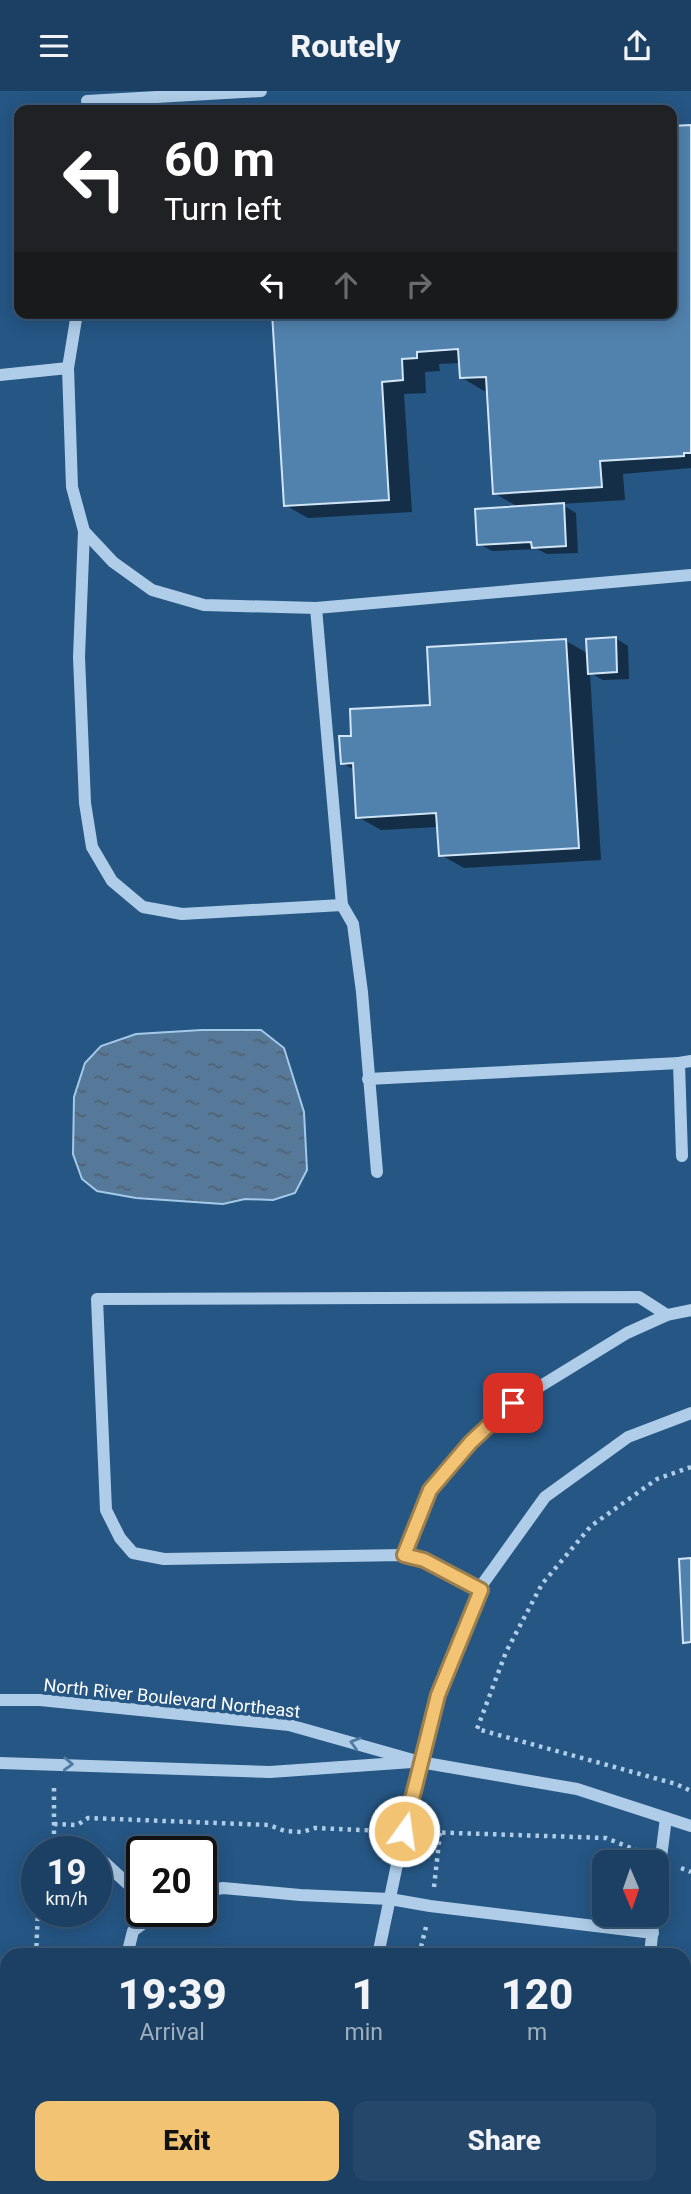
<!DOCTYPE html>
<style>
:root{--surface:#1c4063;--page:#254769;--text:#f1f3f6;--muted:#a0afbe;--line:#3a5978;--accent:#f2c373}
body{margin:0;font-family:Roboto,sans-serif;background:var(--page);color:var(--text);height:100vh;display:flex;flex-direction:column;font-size:26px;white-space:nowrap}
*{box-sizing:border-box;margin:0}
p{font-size:23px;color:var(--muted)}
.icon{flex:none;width:38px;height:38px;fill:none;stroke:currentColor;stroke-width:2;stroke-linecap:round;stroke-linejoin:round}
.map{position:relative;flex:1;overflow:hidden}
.drawer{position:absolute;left:0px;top:1857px;width:691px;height:247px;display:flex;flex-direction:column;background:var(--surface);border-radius:21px 21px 0 0;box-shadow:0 4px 18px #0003,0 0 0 2px var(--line)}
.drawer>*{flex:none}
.guide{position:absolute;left:14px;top:14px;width:663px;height:214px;border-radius:14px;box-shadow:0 4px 18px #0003,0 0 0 2px var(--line);background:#202124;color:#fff;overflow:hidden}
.needle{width:46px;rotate:178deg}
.buttons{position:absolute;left:592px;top:1759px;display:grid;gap:14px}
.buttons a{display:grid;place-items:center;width:77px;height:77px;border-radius:14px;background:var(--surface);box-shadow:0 4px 18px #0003,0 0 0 2px var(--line);font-size:35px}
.speed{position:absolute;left:21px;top:1745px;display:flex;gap:14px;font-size:35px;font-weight:700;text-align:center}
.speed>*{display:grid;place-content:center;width:91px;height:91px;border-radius:50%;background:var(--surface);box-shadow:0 4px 18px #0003,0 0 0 2px var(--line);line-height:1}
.speed small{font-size:18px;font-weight:400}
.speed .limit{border:4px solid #111;border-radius:10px;background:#fff;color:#111}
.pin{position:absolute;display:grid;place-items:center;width:60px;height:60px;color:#fff;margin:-30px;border-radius:14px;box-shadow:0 4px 10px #0006}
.me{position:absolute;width:77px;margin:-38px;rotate:14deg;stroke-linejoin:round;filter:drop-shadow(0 0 5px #0008)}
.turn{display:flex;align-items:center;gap:24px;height:147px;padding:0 35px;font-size:32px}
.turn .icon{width:91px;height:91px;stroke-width:2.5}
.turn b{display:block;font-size:49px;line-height:60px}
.lanes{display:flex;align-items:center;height:66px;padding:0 35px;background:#0003;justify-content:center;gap:35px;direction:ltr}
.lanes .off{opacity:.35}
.eta{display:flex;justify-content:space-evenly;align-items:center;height:119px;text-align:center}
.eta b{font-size:42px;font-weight:800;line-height:49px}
.button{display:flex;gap:14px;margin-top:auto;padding:14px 35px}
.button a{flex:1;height:80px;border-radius:14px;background:var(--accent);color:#111;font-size:28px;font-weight:800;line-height:80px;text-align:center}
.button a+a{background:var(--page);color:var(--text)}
header{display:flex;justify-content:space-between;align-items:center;height:91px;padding:0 35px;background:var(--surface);font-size:32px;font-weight:800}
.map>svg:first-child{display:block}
.water{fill:url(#water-ripples);stroke:#a3c9e9;stroke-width:2}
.shadow{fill:#0007}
.building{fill:#5182ae;stroke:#d2e5f6;stroke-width:2}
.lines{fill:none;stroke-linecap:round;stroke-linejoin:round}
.path{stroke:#afcde8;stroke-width:4.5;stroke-dasharray:3.5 5;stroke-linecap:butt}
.minor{stroke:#afcde8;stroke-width:12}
.oneway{stroke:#4e7aa2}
.route-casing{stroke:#9d7f4b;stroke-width:18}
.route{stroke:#f2c373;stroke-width:12}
.labels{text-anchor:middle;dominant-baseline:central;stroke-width:7;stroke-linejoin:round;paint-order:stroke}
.street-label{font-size:18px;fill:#fff;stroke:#255684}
</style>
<header><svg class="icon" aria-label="menu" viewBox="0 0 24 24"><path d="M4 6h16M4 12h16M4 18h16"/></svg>Routely<svg class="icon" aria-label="share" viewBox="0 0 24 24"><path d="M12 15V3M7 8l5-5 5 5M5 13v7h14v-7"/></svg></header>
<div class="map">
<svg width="691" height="2103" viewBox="0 0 691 2103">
<defs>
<pattern id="water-ripples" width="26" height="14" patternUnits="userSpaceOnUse" patternTransform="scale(1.75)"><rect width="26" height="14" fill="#567999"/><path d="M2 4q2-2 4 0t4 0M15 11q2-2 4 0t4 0" fill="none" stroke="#516272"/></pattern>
</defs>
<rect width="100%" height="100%" fill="#255684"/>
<polygon class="water" points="202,939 261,939 284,957 304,1021 307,1079 295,1102 273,1109 245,1108 223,1113 136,1107 97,1100 82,1088 73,1063 74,1006 85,972 101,955 136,943"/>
<g class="shadow">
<polygon points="691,36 691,377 623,383 625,409 561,413 576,422 578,462 547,463 537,458 492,460 479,453 520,417 494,402 488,299 484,300 461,286 460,272 439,273 440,280 425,281 426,302 404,303 412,421 308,427 285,414 274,222 672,222 672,37"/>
<polygon points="615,547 628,555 629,588 603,589 590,582 601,769 464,777 441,764 439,736 381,739 358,726 355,679 342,672 353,646 432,615 566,550 589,563"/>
<polygon points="361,2096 623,2096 622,2103 360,2103"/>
</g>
<g class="building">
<polygon points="691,34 691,362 684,362 684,365 600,370 602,396 493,403 486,286 460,287 458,258 417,261 417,267 402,268 403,289 382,291 389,409 284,415 272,222 672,222 672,35"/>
<polygon points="564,412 566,455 532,457 531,451 477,454 475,418"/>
<polygon points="616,546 617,581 588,583 586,548"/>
<polygon points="566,548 579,757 439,765 436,722 356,727 353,672 341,673 339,645 351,645 350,618 430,614 427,556"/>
<polygon points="691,1467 691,1551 683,1552 679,1468"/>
<polygon points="359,2096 598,2096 598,2103 358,2103"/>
</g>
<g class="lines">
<g class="path">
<polyline points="691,1376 657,1388 591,1435 542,1493 506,1561 477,1638 676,1693 691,1700"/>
<polyline points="54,1733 77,1734 88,1727 269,1734 285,1740 302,1741 315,1737 385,1740"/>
<polyline points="425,1741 606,1747 641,1761"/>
<polyline points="54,1760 54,1695"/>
<polyline points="29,1774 37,1774"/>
<polyline points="681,1777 691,1781"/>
<polyline points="434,1796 440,1742"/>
<polyline points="36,1864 38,1820"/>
<polyline points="419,1864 426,1836"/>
<polyline points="24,2103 25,2096"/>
</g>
<g class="minor">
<polyline points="87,10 261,0"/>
<polyline points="77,222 68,277 72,396 84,440 113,471 152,499 204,514 316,517 691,484"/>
<polyline points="0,284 68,277"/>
<polyline points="84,440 79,566 85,712 92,756 112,790 143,816 182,823 342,814 353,833 362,901 377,1081"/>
<polyline points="316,517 342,814"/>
<polyline points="368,988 679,972"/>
<polyline points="682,1065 679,972 691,970"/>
<polyline points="404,1464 430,1399 471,1351 513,1312 627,1242 667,1224 691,1219"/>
<polyline points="481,1499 424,1469 404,1464 164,1468 133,1462 120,1447 106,1419 97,1208 639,1206 667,1224"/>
<polyline points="0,1609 40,1609 289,1634 420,1671 577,1698 691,1735"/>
<polyline points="0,1672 270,1681 412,1671"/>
<polyline points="104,1771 142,1806"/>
<polyline points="201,1801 223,1797 300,1804 390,1808 430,1815 653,1842"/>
<polyline points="656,1806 666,1727"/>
<polyline points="127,1864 133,1840 160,1820"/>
<polyline points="378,1864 404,1740 438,1603 484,1491 545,1406 628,1346 691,1322"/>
<polyline points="650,1864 654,1824"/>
<polyline points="123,2103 123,2096"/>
<polyline points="309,2103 311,2096"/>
<polyline points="631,2103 631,2096"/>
</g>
</g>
<defs><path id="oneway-chevron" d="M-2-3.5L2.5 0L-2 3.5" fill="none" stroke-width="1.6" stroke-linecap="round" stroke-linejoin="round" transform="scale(1.75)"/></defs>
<g class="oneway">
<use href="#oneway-chevron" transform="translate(355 1652) rotate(-164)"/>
<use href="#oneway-chevron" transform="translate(68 1673) rotate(2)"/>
</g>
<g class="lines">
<defs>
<polyline id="route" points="404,1740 438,1604 481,1499 424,1469 404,1464 430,1399 471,1351 513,1312"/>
</defs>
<use href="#route" class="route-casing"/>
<use href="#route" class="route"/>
</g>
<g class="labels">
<g class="street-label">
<text transform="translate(172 1607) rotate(6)">North River Boulevard Northeast</text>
</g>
</g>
</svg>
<div class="buttons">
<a><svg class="needle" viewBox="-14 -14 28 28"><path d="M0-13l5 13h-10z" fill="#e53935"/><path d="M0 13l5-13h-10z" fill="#a0afbe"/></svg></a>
</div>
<div class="speed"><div>19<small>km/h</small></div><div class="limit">20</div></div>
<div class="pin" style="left:513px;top:1312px;background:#d93025"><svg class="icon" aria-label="arrive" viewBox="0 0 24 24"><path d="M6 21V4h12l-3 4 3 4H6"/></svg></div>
<svg class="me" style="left:404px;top:1740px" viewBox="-20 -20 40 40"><circle r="17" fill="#f2c373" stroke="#fff" stroke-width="3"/><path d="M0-11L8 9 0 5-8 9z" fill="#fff"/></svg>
<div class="guide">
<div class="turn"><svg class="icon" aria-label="left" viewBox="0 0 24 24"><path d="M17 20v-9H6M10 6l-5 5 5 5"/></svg><div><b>60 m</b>Turn left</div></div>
<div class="lanes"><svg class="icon" aria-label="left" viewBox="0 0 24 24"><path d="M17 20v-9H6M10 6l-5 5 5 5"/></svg><svg class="icon off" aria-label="ahead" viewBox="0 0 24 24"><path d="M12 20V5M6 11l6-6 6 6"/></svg><svg class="icon off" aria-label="right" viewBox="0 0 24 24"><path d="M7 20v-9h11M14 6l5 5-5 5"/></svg></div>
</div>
<section class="drawer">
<div class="eta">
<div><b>19:39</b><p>Arrival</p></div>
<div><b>1</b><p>min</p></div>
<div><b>120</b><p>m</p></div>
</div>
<div class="button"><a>Exit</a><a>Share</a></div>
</section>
</div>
